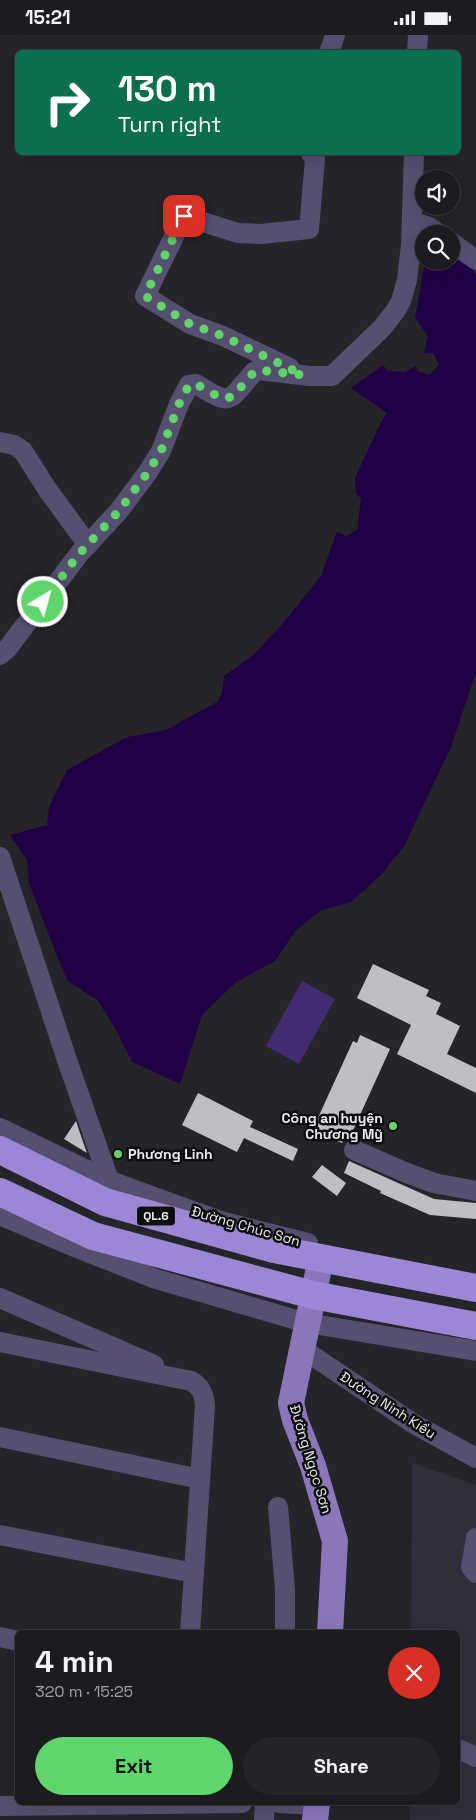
<!DOCTYPE html>
<meta charset="utf-8">
<style>
:root{--surface:#1c1b1f;--page:#252428;--text:#f1f3f6;--muted:#a0a1a4;--line:#3a393d;--accent:#60d56b}
body{margin:0;font-family:"Space Grotesk",sans-serif;background:var(--page);color:var(--text);height:100vh;display:flex;flex-direction:column;font-size:19px;white-space:nowrap}
*{box-sizing:border-box;margin:0}
p{font-size:16px;color:var(--muted)}
.icon{flex:none;width:28px;height:28px;fill:none;stroke:currentColor;stroke-width:2;stroke-linecap:round;stroke-linejoin:round}
.map{position:relative;flex:1;overflow:hidden}
.side{position:absolute;left:15px;top:1595px;width:445px;height:175px;display:flex;flex-direction:column;background:var(--surface);border-radius:8px;box-shadow:0 5px 20px #0002,0 0 0 1px var(--line)}
.side>*{flex:none}
.banner{position:absolute;left:15px;top:15px;width:446px;height:105px;border-radius:8px;box-shadow:0 5px 20px #0002,0 0 0 1px var(--line);background:#0b6e4f;color:#fff;overflow:hidden}
.buttons{position:absolute;left:415px;top:135px;display:grid;gap:10px}
.buttons a{display:grid;place-items:center;width:45px;height:45px;border-radius:50%;background:var(--surface);box-shadow:0 5px 20px #0002,0 0 0 1px var(--line);font-size:25px}
.pin{position:absolute;display:grid;place-items:center;width:42px;height:42px;color:#fff;margin:-21px;border-radius:10px;box-shadow:0 2px 8px #0006}
.me{position:absolute;width:55px;margin:-28px;rotate:37deg;stroke-linejoin:round;filter:drop-shadow(0 0 4px #0008)}
.turn{display:flex;align-items:center;gap:18px;height:105px;padding:0 20px;font-size:22px}
.turn .icon{width:65px;height:65px;stroke-width:2.5}
.turn b{display:block;font-size:35px;line-height:42px}
.round{display:grid;place-items:center;flex:none;width:52px;height:52px;border-radius:26px;background:var(--page)}
.headline{display:flex;align-items:center;justify-content:space-between;height:85px;padding:0 20px}
h1{font-size:30px;font-weight:600;line-height:38px}
.cta{display:flex;gap:10px;margin-top:auto;padding:10px 20px}
.cta a{flex:1;height:58px;border-radius:30px;background:var(--accent);color:#111;font-size:20px;font-weight:600;line-height:58px;text-align:center}
.cta a+a{background:var(--page);color:var(--text)}
.status{display:flex;justify-content:space-between;align-items:center;height:35px;padding:0 25px;background:var(--surface);direction:ltr}
.status svg{height:14px;fill:currentColor}
.map>svg:first-child{display:block}
.built{fill:#302e38}
.green{fill:#432b72}
.water{fill:#1f0045}
.building{fill:#bfbec4}
.lines{fill:none;stroke-linecap:round;stroke-linejoin:round}
.minor{stroke:#574f70;stroke-width:20}
.major{stroke:#8977ba;stroke-width:26}
.highway{stroke:#9c87d7;stroke-width:28}
.route{stroke:#60d56b;stroke-width:9;stroke-dasharray:0 16.2}
.poi-dot{fill:#60d56b;stroke:#0e0e10;stroke-width:2}
.labels{text-anchor:middle;dominant-baseline:central;stroke-width:5;stroke-linejoin:round;paint-order:stroke}
.shield{fill:#0e0e10;stroke:#a9a9ab;stroke-width:1}
.shield-label{font-size:12px;font-weight:bold;fill:#ececee}
.poi-label{font-size:14px;font-weight:bold;fill:#ececee;stroke:#0e0e10;text-anchor:end}
.street-label{font-size:14px;fill:#ececee;stroke:#0e0e10}
</style>
<div class="status"><b>15:21</b><svg viewBox="0 0 49 12"><path d="M0 12V9h3v3zM5 12V6h3v6zM10 12V3h3v9zM15 12V0h3v12zM26 1h20v11H26zM47 4h2v5h-2z"/></svg></div>
<div class="map">
<svg width="476" height="1785" viewBox="0 0 476 1785">
<rect width="100%" height="100%" fill="#252429"/>
<polygon class="built" points="412,1428 476,1450 476,1785 410,1785 410,1768 458,1768 458,1598 411,1597"/>
<polygon class="green" points="302,946 335,964 299,1029 266,1011"/>
<polygon class="water" points="451,224 453,226 467,224 476,240 476,637 451,712 404,811 381,840 351,867 322,875 296,895 275,926 236,947 202,980 180,1049 132,1027 114,991 98,966 67,945 50,903 29,848 27,825 10,800 47,790 49,772 67,735 127,702 166,695 217,667 222,658 224,641 252,621 284,587 321,541 337,497 346,501 357,495 361,464 356,458 355,443 380,389 387,378 351,353 383,330 388,336 405,337 416,331 419,337 430,340 439,330 434,319 424,318 428,301 415,283 425,226 451,226"/>
<g class="building">
<polygon points="373,929 429,955 426,961 441,968 436,979 460,991 447,1019 476,1033 476,1058 397,1019 411,990 357,963"/>
<polygon points="360,1000 390,1014 350,1102 346,1100 342,1108 315,1096 319,1087 317,1085 353,1006 357,1008"/>
<polygon points="198,1058 253,1086 250,1092 298,1114 293,1126 244,1103 237,1117 182,1090"/>
<polygon points="76,1086 81,1101 87,1118 64,1104"/>
<polygon points="349,1126 434,1164 476,1168 476,1184 430,1180 380,1158 381,1156 344,1138"/>
<polygon points="322,1130 346,1148 337,1161 312,1142"/>
</g>
<g class="lines">
<g class="minor">
<polyline points="329,18 335,0"/>
<polyline points="417,18 418,0"/>
<polyline points="412,186 429,192 439,199"/>
<polyline points="451,207 476,225"/>
<polyline points="290,333 223,301 190,289 145,261 184,181 238,198 261,199 309,194 315,124 311,118"/>
<polyline points="0,407 14,410 23,416 47,454 88,510"/>
<path d="M0,620L7,614L79,519L118,477L148,437L161,416L179,369L189,350L196,349C233,372 227,367 254,337L258,335L310,341H332L383,292L396,275L401,266L407,245L411,210L414,118"/>
<polyline points="0,822 67,1025 112,1154"/>
<polyline points="0,1093 110,1146 220,1186 308,1208"/>
<polyline points="354,1115 407,1138 434,1148 476,1156"/>
<polyline points="0,1180 77,1213 156,1244 307,1288 476,1316"/>
<polyline points="0,1263 154,1330"/>
<path d="M0,1307L191,1346C201,1351 204,1359 205,1370L190,1598"/>
<polyline points="301,1313 414,1389 476,1423"/>
<polyline points="0,1402 200,1444"/>
<polyline points="278,1472 285,1554 285,1598"/>
<polyline points="0,1500 194,1538"/>
<polyline points="476,1503 471,1532 476,1538"/>
<polyline points="0,1602 18,1606"/>
<polyline points="458,1714 476,1722"/>
<polyline points="279,1768 316,1770"/>
<polyline points="0,1771 242,1768"/>
<polyline points="264,1785 265,1768"/>
</g>
<g class="major">
<polyline points="321,1223 291,1368 295,1385 313,1431 335,1506 330,1598"/>
<polyline points="315,1785 317,1768"/>
</g>
<g class="highway">
<polyline points="0,1115 105,1167 274,1214 476,1253"/>
<polyline points="0,1157 93,1201 313,1260 476,1291"/>
</g>
</g>
<g class="lines">
<path class="route" d="M43,567L79,519L118,477L148,437L161,416L179,369L189,350L196,349C233,371 227,367 254,337L258,335L303,340L223,301L190,289L145,261L184,181"/>
</g>
<g class="poi-dot">
<circle cx="393" cy="1091" r="5"/>
<circle cx="118" cy="1119" r="5"/>
</g>
<g class="labels">
<rect class="shield" x="137" y="1171.5" width="38" height="19" rx="4"/>
<g class="shield-label">
<text x="156" y="1181">QL.6</text>
</g>
<g class="poi-label">
<text x="383" y="1083">Công an huyện<tspan x="383" dy="16">Chương Mỹ</tspan></text>
<text x="128" y="1119" text-anchor="start">Phương Linh</text>
</g>
<g class="street-label">
<text transform="translate(246 1191) rotate(16)">Đường Chúc Sơn</text>
<text transform="translate(388 1370) rotate(33)">Đường Ninh Kiều</text>
<text transform="translate(311 1424) rotate(73)">Đường Ngọc Sơn</text>
</g>
</g>
</svg>
<div class="buttons">
<a><svg class="icon" aria-label="sound" viewBox="0 0 24 24"><path d="M4 9h4l5-4v14l-5-4H4zM17 9q2 3 0 6"/></svg></a>
<a><svg class="icon" aria-label="search" viewBox="0 0 24 24"><circle cx="10" cy="10" r="6"/><path d="M15 15l6 6"/></svg></a>
</div>
<div class="pin" style="left:184px;top:181px;background:#d93025"><svg class="icon" aria-label="arrive" viewBox="0 0 24 24"><path d="M6 21V4h12l-3 4 3 4H6"/></svg></div>
<svg class="me" style="left:43px;top:567px" viewBox="-20 -20 40 40"><circle r="17" fill="#60d56b" stroke="#fff" stroke-width="3"/><path d="M0-11L8 9 0 5-8 9z" fill="#fff"/></svg>
<div class="banner">
<div class="turn"><svg class="icon" aria-label="right" viewBox="0 0 24 24"><path d="M7 20v-9h11M14 6l5 5-5 5"/></svg><div><b>130 m</b>Turn right</div></div>
</div>
<section class="side">
<div class="headline"><div><h1>4 min</h1><p>320 m · 15:25</p></div><a class="round" style="background:#d93025;color:#fff"><svg class="icon" aria-label="close" viewBox="0 0 24 24"><path d="M6 6l12 12M18 6L6 18"/></svg></a></div>
<div class="cta"><a>Exit</a><a>Share</a></div>
</section>
</div>
